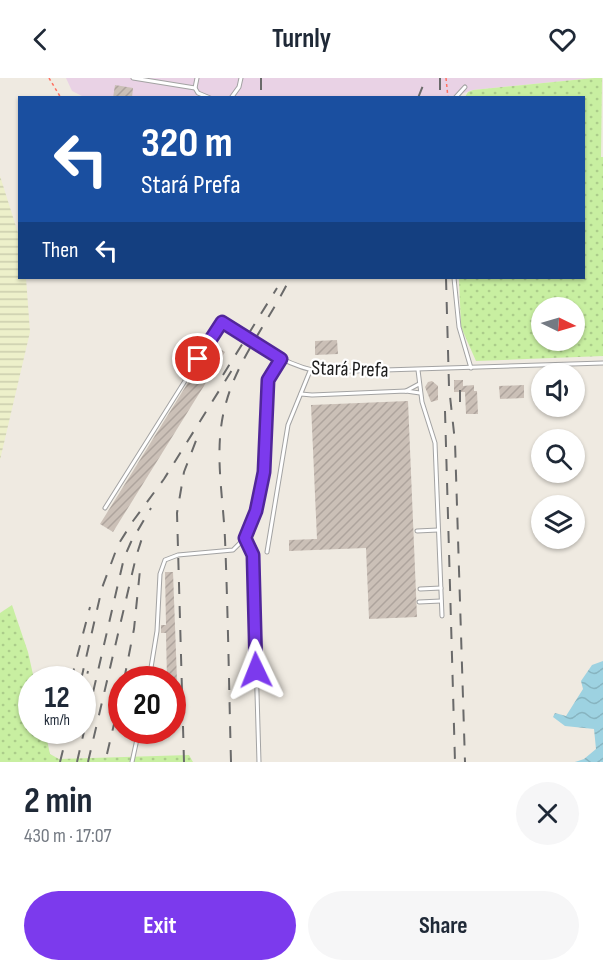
<!DOCTYPE html>
<meta charset="utf-8">
<style>
:root{--surface:#fff;--page:#f6f6f7;--text:#1f2937;--muted:#747a83;--accent:#7c3aed}
body{margin:0;font-family:"Sofia Sans Condensed",sans-serif;background:var(--page);color:var(--text);height:100vh;display:flex;flex-direction:column;font-size:22px;white-space:nowrap}
*{box-sizing:border-box;margin:0}
p{font-size:20px;color:var(--muted)}
.icon{flex:none;width:33px;height:33px;fill:none;stroke:currentColor;stroke-width:2;stroke-linecap:round;stroke-linejoin:round}
.map{position:relative;height:684px;overflow:hidden}
.details{display:flex;flex-direction:column;background:var(--surface);flex:1}
.details>*{flex:none}
.hud{position:absolute;left:18px;top:18px;width:567px;height:183px;border-radius:0px;box-shadow:0 2px 4px #0004;background:#1a4fa0;color:#fff;overflow:hidden}
.needle{width:39px;rotate:95deg}
.controls{position:absolute;left:531px;top:219px;display:grid;gap:12px}
.controls a{display:grid;place-items:center;width:54px;height:54px;border-radius:50%;background:var(--surface);box-shadow:0 2px 4px #0004;font-size:30px}
.speed{position:absolute;left:18px;top:588px;display:flex;gap:12px;font-size:30px;font-weight:700;text-align:center}
.speed>*{display:grid;place-content:center;width:78px;height:78px;border-radius:50%;background:var(--surface);box-shadow:0 2px 4px #0004;line-height:1}
.speed small{font-size:15px;font-weight:400}
.speed .limit{border:9px solid #d22;background:#fff;color:#111}
.pin{position:absolute;display:grid;place-items:center;width:51px;height:51px;color:#fff;margin:-26px;border:3px solid #fff;border-radius:50%;box-shadow:0 2px 6px #0007}
.me{position:absolute;width:66px;margin:-33px;rotate:358deg;stroke-linejoin:round;filter:drop-shadow(0 0 4px #0008)}
.turn{display:flex;align-items:center;gap:21px;height:126px;padding:0 24px;font-size:27px}
.turn .icon{width:78px;height:78px;stroke-width:2.5}
.turn b{display:block;font-size:42px;line-height:51px}
.then{display:flex;align-items:center;height:57px;padding:0 24px;background:#0003;gap:12px;font-size:22px}
.round{display:grid;place-items:center;flex:none;width:63px;height:63px;border-radius:32px;background:var(--page)}
.summary{display:flex;align-items:center;justify-content:space-between;height:102px;padding:0 24px}
h1{font-size:36px;font-weight:700;line-height:45px}
.action{display:flex;gap:12px;margin-top:auto;padding:12px 24px}
.action a{flex:1;height:69px;border-radius:36px;background:var(--accent);color:#fff;font-size:24px;font-weight:700;line-height:69px;text-align:center}
.action a+a{background:var(--page);color:var(--text)}
header{display:flex;justify-content:space-between;align-items:center;height:78px;padding:0 24px;background:var(--surface);font-size:27px;font-weight:700}
.map>svg:first-child{display:block}
.industrial{fill:#e9d2e5}
.farmland{fill:url(#farmland-rules)}
.grass{fill:url(#grass-dots);fill-rule:evenodd}
.water{fill:url(#water-waves)}
.building{fill:url(#building-hatch)}
.lines{fill:none;stroke-linecap:round;stroke-linejoin:round}
.service-casing{stroke:#a3a3a3;stroke-width:5}
.path{stroke:#ff7162;stroke-width:1.5;stroke-dasharray:3 3;stroke-linecap:butt}
.service{stroke:#fff;stroke-width:3}
.rail{stroke:#6a6a6a;stroke-width:2;stroke-dasharray:12 12;stroke-linecap:butt}
.route-casing{stroke:#51269a;stroke-width:15}
.route{stroke:#7c3aed;stroke-width:10}
.labels{text-anchor:middle;dominant-baseline:central;stroke-width:4.5;stroke-linejoin:round;paint-order:stroke}
.street-label{font-size:21px;fill:#1c1c1c;stroke:#fff}
</style>
<header><svg class="icon" aria-label="back" viewBox="0 0 24 24"><path d="M15 5l-7 7 7 7"/></svg>Turnly<svg class="icon" aria-label="heart" viewBox="0 0 24 24"><path d="M12 20l-8-8c-3-5 5-10 8-4 3-6 11-1 8 4z"/></svg></header>
<div class="map">
<svg width="603" height="684" viewBox="0 0 603 684">
<defs>
<pattern id="farmland-rules" width="6" height="5" patternUnits="userSpaceOnUse" patternTransform="scale(1.5)"><rect width="6" height="5" fill="#edf0ca"/><path d="M0 2.5h6" fill="none" stroke="#cbcdad"/></pattern>
<pattern id="grass-dots" width="8" height="8" patternUnits="userSpaceOnUse" patternTransform="scale(1.5)"><rect width="8" height="8" fill="#c8efa1"/><path d="M2 2h.1M6 6h.1" fill="none" stroke="#abcc8a" stroke-width="1.8" stroke-linecap="round"/></pattern>
<pattern id="water-waves" width="16" height="10" patternUnits="userSpaceOnUse" patternTransform="scale(1.5)"><rect width="16" height="10" fill="#9dd2e1"/><path d="M0 5q4-4 8 0t8 0" fill="none" stroke="#87b4c0"/></pattern>
<pattern id="building-hatch" width="6" height="6" patternUnits="userSpaceOnUse" patternTransform="scale(1.5)"><rect width="6" height="6" fill="#cbc0b7"/><path d="M-1 1l2-2M0 6l6-6M5 7l2-2" fill="none" stroke="#aea49d"/></pattern>
</defs>
<rect width="100%" height="100%" fill="#efeae1"/>
<polygon class="industrial" points="66,0 594,0 473,12 448,20 84,19 72,13"/>
<polygon class="farmland" points="0,98 19,158 20,200 26,200 30,254 0,382"/>
<g class="grass">
<path d="M594,0H602L601,79H603V278L476,283L461,249L459,200H584V20L465,19L468,14L473,12ZM542,230H574V262H542Z"/>
<polygon points="12,527 28,574 34,601 32,602 32,652 45,653 50,676 59,681 189,677 193,684 0,684 0,535"/>
</g>
<polygon class="water" points="603,583 603,684 575,684 584,681 596,671 594,651 565,648 553,639 555,635 566,638 583,611 581,603 592,587"/>
<g class="building">
<polygon points="115,7 133,10 132,20 113,20"/>
<polygon points="337,262 338,276 315,277 315,263"/>
<polygon points="212,266 225,274 113,454 100,446"/>
<polygon points="454,302 463,302 463,308 474,307 474,313 477,313 478,336 466,336 465,314 454,314"/>
<polygon points="432,303 438,308 438,322 431,324 425,309 428,304"/>
<polygon points="524,307 524,320 500,321 499,308"/>
<polygon points="408,323 417,539 369,541 366,470 289,473 289,462 317,461 311,327"/>
<polygon points="165,494 173,494 177,602 167,602 166,555 161,555 161,547 166,547"/>
</g>
<g class="lines">
<defs>
<g id="service">
<polyline points="133,0 195,10 198,15 210,20"/>
<polyline points="195,10 197,0"/>
<polyline points="231,20 239,9 241,0"/>
<polyline points="455,20 465,9"/>
<polyline points="454,200 459,249 471,290"/>
<polyline points="418,292 422,324 435,365 442,538"/>
<polyline points="406,313 419,306"/>
<polyline points="301,316 312,317 406,313 420,315"/>
<path d="M105,430L222,244C254,264 285,289 323,294L603,285"/>
<polyline points="417,453 438,452"/>
<polyline points="245,460 253,477 259,684"/>
<polyline points="267,474 288,347 310,293"/>
<polyline points="420,511 441,510"/>
<polyline points="419,524 441,523"/>
<polyline points="149,602 157,553 160,496 165,482 178,477 233,472 245,460 256,433 264,394 268,302 281,281"/>
<polyline points="132,684 139,652"/>
</g>
</defs>
<use href="#service" class="service-casing"/>
<g class="path">
<polyline points="49,0 61,20"/>
<polyline points="446,0 448,20"/>
</g>
<use href="#service" class="service"/>
<g class="rail">
<polyline points="261,0 261,20"/>
<polyline points="440,0 440,20"/>
<polyline points="418,20 426,0"/>
<polyline points="446,200 449,309 455,364 465,684"/>
<polyline points="223,297 277,210"/>
<polyline points="460,312 460,336"/>
<polyline points="445,333 455,684"/>
<polyline points="71,602 90,529"/>
<polyline points="81,602 102,510 118,467 133,443 164,401 232,292"/>
<polyline points="124,602 134,551 140,492"/>
<polyline points="82,619 88,593"/>
<polyline points="107,676 122,612"/>
<polyline points="60,684 68,652"/>
<polyline points="77,684 124,480 131,464 151,430"/>
<polyline points="88,684 136,479 143,457"/>
<polyline points="184,684 177,435 184,394 197,360"/>
<path d="M231,684C229,610 228,535 225,461C223,415 213,370 226,325C238,280 270,242 290,200"/>
</g>
</g>
<g class="lines">
<defs>
<polyline id="route" points="198,281 222,244 281,281 268,302 264,394 256,433 245,460 253,477 256,592"/>
</defs>
<use href="#route" class="route-casing"/>
<use href="#route" class="route"/>
</g>
<g class="labels">
<g class="street-label">
<text transform="translate(350 291) rotate(2)">Stará Prefa</text>
</g>
</g>
</svg>
<div class="controls">
<a><svg class="needle" viewBox="-14 -14 28 28"><path d="M0-13l5 13h-10z" fill="#e53935"/><path d="M0 13l5-13h-10z" fill="#747a83"/></svg></a>
<a><svg class="icon" aria-label="sound" viewBox="0 0 24 24"><path d="M4 9h4l5-4v14l-5-4H4zM17 9q2 3 0 6"/></svg></a>
<a><svg class="icon" aria-label="search" viewBox="0 0 24 24"><circle cx="10" cy="10" r="6"/><path d="M15 15l6 6"/></svg></a>
<a><svg class="icon" aria-label="layers" viewBox="0 0 24 24"><path d="M12 4l9 5-9 5-9-5zM3 14l9 5 9-5"/></svg></a>
</div>
<div class="speed"><div>12<small>km/h</small></div><div class="limit">20</div></div>
<div class="pin" style="left:198px;top:281px;background:#d93025"><svg class="icon" aria-label="arrive" viewBox="0 0 24 24"><path d="M6 21V4h12l-3 4 3 4H6"/></svg></div>
<svg class="me" style="left:256px;top:592px" viewBox="-20 -20 40 40"><path d="M0-17L14 15 0 8-14 15z" fill="#7c3aed" stroke="#fff" stroke-width="4"/></svg>
<div class="hud">
<div class="turn"><svg class="icon" aria-label="left" viewBox="0 0 24 24"><path d="M17 20v-9H6M10 6l-5 5 5 5"/></svg><div><b>320 m</b>Stará Prefa</div></div>
<div class="then">Then<svg class="icon" aria-label="left" viewBox="0 0 24 24"><path d="M17 20v-9H6M10 6l-5 5 5 5"/></svg></div>
</div>
</div>
<section class="details">
<div class="summary"><div><h1>2 min</h1><p>430 m · 17:07</p></div><a class="round"><svg class="icon" aria-label="close" viewBox="0 0 24 24"><path d="M6 6l12 12M18 6L6 18"/></svg></a></div>
<div class="action"><a>Exit</a><a>Share</a></div>
</section>
